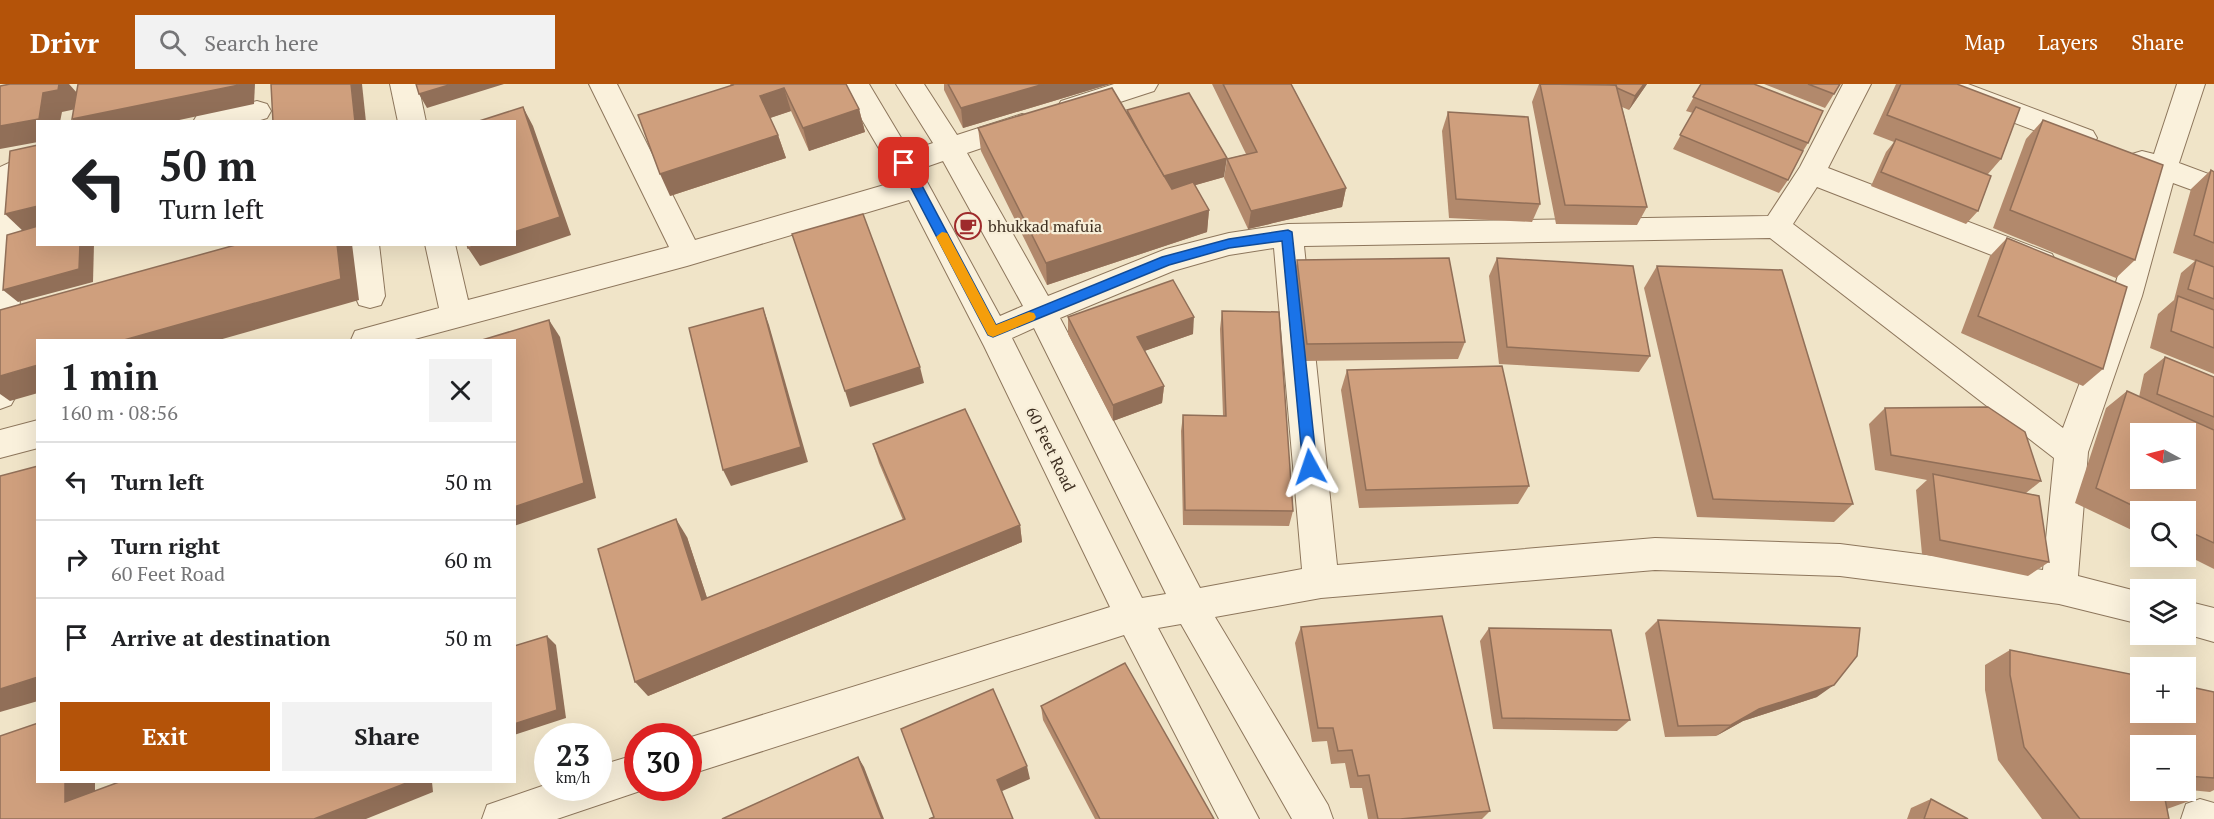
<!DOCTYPE html>
<meta charset="utf-8">
<style>
:root{--surface:#fff;--page:#f2f2f2;--text:#202124;--muted:#757577;--line:#e0e0e0;--accent:#b45309}
body{margin:0;font-family:"PT Serif",serif;background:var(--page);color:var(--text);height:100vh;display:flex;flex-direction:column;font-size:22px;white-space:nowrap}
*{box-sizing:border-box;margin:0}
p{font-size:20px;color:var(--muted)}
.icon{flex:none;width:33px;height:33px;fill:none;stroke:currentColor;stroke-width:2;stroke-linecap:round;stroke-linejoin:round}
.map{position:relative;flex:1;overflow:hidden}
.details{position:absolute;left:36px;top:255px;width:480px;height:444px;display:flex;flex-direction:column;background:var(--surface);border-radius:0px;box-shadow:0 6px 24px #0002}
.details>*{flex:none}
.banner{position:absolute;left:36px;top:36px;width:480px;height:126px;border-radius:0px;box-shadow:0 6px 24px #0002;background:#fff;color:var(--text);overflow:hidden}
.needle{width:39px;rotate:277deg}
.tools{position:absolute;left:2130px;top:339px;display:grid;gap:12px}
.tools a{display:grid;place-items:center;width:66px;height:66px;border-radius:0px;background:var(--surface);box-shadow:0 6px 24px #0002;font-size:30px}
.speed{position:absolute;left:534px;top:639px;display:flex;gap:12px;font-size:30px;font-weight:700;text-align:center}
.speed>*{display:grid;place-content:center;width:78px;height:78px;border-radius:50%;background:var(--surface);box-shadow:0 6px 24px #0002;line-height:1}
.speed small{font-size:15px;font-weight:400}
.speed .limit{border:9px solid #d22;background:#fff;color:#111}
.pin{position:absolute;display:grid;place-items:center;width:51px;height:51px;color:#fff;margin:-26px;border-radius:12px;box-shadow:0 3px 9px #0006}
.me{position:absolute;width:66px;margin:-33px;rotate:355deg;stroke-linejoin:round;filter:drop-shadow(0 0 4px #0008)}
.turn{display:flex;align-items:center;gap:21px;height:126px;padding:0 24px;font-size:27px}
.turn .icon{width:78px;height:78px;stroke-width:2.5}
.turn b{display:block;font-size:42px;line-height:51px}
.round{display:grid;place-items:center;flex:none;width:63px;height:63px;border-radius:0px;background:var(--page)}
.headline{display:flex;align-items:center;justify-content:space-between;height:102px;padding:0 24px}
h1{font-size:36px;font-weight:800;line-height:45px}
.cta{display:flex;gap:12px;margin-top:auto;padding:12px 24px}
.cta a{flex:1;height:69px;border-radius:0px;background:var(--accent);color:#fff;font-size:24px;font-weight:800;line-height:69px;text-align:center}
.cta a+a{background:var(--page);color:var(--text)}
ul{padding:0;list-style:none}
li{display:flex;align-items:center;gap:18px;height:78px;padding:0 24px;border-top:2px solid var(--line)}
li div{flex:1}
li b{display:block;font-size:22px}
li em{font-style:normal}
header{display:flex;align-items:center;gap:36px;box-sizing:border-box;height:84px;padding:0 30px;background:var(--accent);color:#fff}
header strong{font-size:28px}
nav{display:flex;gap:33px;margin-inline-start:auto;font-size:21px}
.search{width:420px;height:54px;background:var(--page);display:flex;align-items:center;gap:15px;box-sizing:border-box;padding:0 21px;border-radius:0px;color:var(--muted);font-size:22px}
.map>svg:first-child{display:block}
.lines{fill:none;stroke-linecap:round;stroke-linejoin:round}
.minor-casing{stroke:#8d765c;stroke-width:2}
.minor{fill:#faf1dc;fill-rule:evenodd}
.wall{fill:#b2896c}
.shaded-wall{fill:#916f58}
.building{fill:#cf9f7d;stroke:#916f58;stroke-width:1.5;fill-rule:evenodd}
.route{fill:#1a73e8;stroke:#114b97;stroke-width:1.5}
.slow{fill:#f59e0b}
.labels{text-anchor:middle;dominant-baseline:central;stroke-width:4.5;stroke-linejoin:round;paint-order:stroke}
.poi-label{font-size:16px;fill:#3d2e20;stroke:#f7eed8;text-anchor:start}
.street-label{font-size:16px;fill:#3d2e20;stroke:#f7eed8}
</style>
<header>
<strong>Drivr</strong>
<div class="search"><svg class="icon" aria-label="search" viewBox="0 0 24 24"><circle cx="10" cy="10" r="6"/><path d="M15 15l6 6"/></svg>Search here</div>
<nav><a>Map</a><a>Layers</a><a>Share</a></nav>
</header>
<div class="map">
<svg width="2214" height="735" viewBox="0 0 2214 735">
<rect width="100%" height="100%" fill="#f0e4c8"/>
<g class="lines">
<defs>
<g id="minor">
<polygon points="390,0 418,0 426,38 398,38"/>
<path d="M589,0H617L695,156L898,97L841,0H869L909,67L933,59L896,0H924L957,51L1022,30L1032,33L1036,40L1032,47L967,69L1048,212L1166,165L1229,149L1288,140L1768,132L1800,83L1843,0H1871L1828,84L2052,170L2056,178L2052,186L2041,190L2030,186L1817,103L1793,140L2063,344L2112,212L2147,90L2132,84L2128,77L2132,70L2142,67L2154,70L2177,0H2205L2179,79L2214,92V114L2173,99L2142,212L2088,368L2078,492L2140,508V540L2059,520L1840,492L1655,486L1321,514L1215,533L1328,721L1333,735H1292L1181,540L1158,544L1259,735H1219L1124,551L688,691V654L1110,523L984,262L909,116L687,182L411,256H351L355,247L439,224L425,160H455L468,216L669,163ZM943,77L1023,222L1000,232L920,85ZM1770,154L2054,374L2043,486L1840,460L1655,454L1337,481L1304,162ZM1274,164L1302,485L1200,504L1060,234L1173,187L1229,171ZM1034,244L1166,510L1142,514L1012,254Z"/>
<polygon points="1114,0 1158,0 1154,7 1071,34 1061,31 1057,24 1061,17"/>
<polygon points="1926,0 1968,0 2093,47 2097,54 2093,61 2083,64 2073,61 1930,7"/>
<polygon points="257,17 267,20 271,27 267,34 254,38 193,38 197,31"/>
<polygon points="11,78 21,82 25,89 16,312 11,321 0,325 0,83"/>
<polygon points="349,160 379,160 385,212 381,221 370,224 359,221 355,212"/>
<polygon points="38,336 38,364 0,374 0,346"/>
<polygon points="2186,517 2214,524 2214,558 2186,550"/>
<polygon points="638,670 638,704 649,704 557,735 482,735 487,721 548,700 548,704 598,704 598,682"/>
<polygon points="2200,715 2214,719 2214,735 2181,735 2186,720"/>
</g>
</defs>
<use href="#minor" class="minor-casing"/>
<use href="#minor" class="minor"/>
</g>
<g class="wall">
<polygon points="730,0 846,0 859,25 865,48 809,67 791,27 770,34 778,51 786,74 670,112 731,2"/>
<polygon points="944,0 1110,0 963,44 944,6"/>
<polygon points="1212,0 1291,0 1346,104 1342,123 1248,145 1224,94 1227,75 1246,70"/>
<polygon points="1539,0 1647,0 1629,26 1622,23 1647,123 1637,141 1556,140 1532,18"/>
<polygon points="1701,0 1808,59 1803,67 1788,96 1779,109 1673,65 1693,29 1686,27"/>
<polygon points="1764,0 1840,0 1834,10 1825,24"/>
<polygon points="1896,0 1957,0 2001,75 1988,90 1978,127 1966,140 1871,102 1886,68 1894,58 1873,50"/>
<polygon points="1127,26 1224,93 1195,101 1209,126 1207,148 1047,201 981,67 978,44 1127,29"/>
<polygon points="1448,28 1540,120 1532,138 1449,134 1442,47"/>
<polygon points="2043,36 2135,176 2116,194 1993,144 2026,55"/>
<polygon points="2211,86 2214,88 2214,290 2150,264 2158,230 2174,216 2181,189 2195,177 2173,169 2191,105"/>
<polygon points="2007,154 2103,285 2083,302 1961,249 1990,172"/>
<polygon points="1497,174 1650,272 1639,288 1499,280 1489,192"/>
<polygon points="1297,176 1465,258 1458,275 1303,277 1294,193"/>
<polygon points="1657,182 1853,420 1834,438 1697,433 1644,204"/>
<polygon points="1222,227 1293,427 1289,442 1183,441 1181,347 1183,331 1223,332 1220,245"/>
<polygon points="1068,233 1193,250 1144,267 1164,302 1162,319 1113,337 1068,250"/>
<polygon points="2165,273 2214,293 2214,485 2186,471 2186,428 2140,428 2140,450 2075,419 2106,324 2127,307 2139,313 2144,290"/>
<polygon points="1347,286 1529,402 1518,420 1359,424 1341,306"/>
<polygon points="1885,324 2041,397 2026,409 2049,478 2028,492 1922,470 1916,406 1927,396 1875,386 1869,340"/>
<polygon points="873,360 1020,441 1022,458 648,612 687,453 707,514 903,436 879,379"/>
<polygon points="1658,536 1817,613 1743,637 1716,652 1665,653 1645,549"/>
<polygon points="1301,543 1490,727 1482,735 1368,735 1362,704 1350,704 1345,679 1331,680 1327,657 1312,658 1295,559"/>
<polygon points="1489,544 1630,636 1617,647 1493,645 1480,557"/>
<polygon points="2010,566 2214,608 2214,706 2210,708 2190,706 2192,716 2167,725 2169,735 2042,735 1998,676 1985,606 1985,581"/>
<polygon points="1041,622 1214,735 1095,735 1043,636"/>
<polygon points="1931,715 1968,735 1907,735 1911,724"/>
</g>
<g class="shaded-wall">
<polygon points="59,0 69,0 78,10 76,25 62,28 60,38 38,38 38,58 0,65 0,42 43,9"/>
<polygon points="239,0 255,0 254,20 170,38 75,38 72,35"/>
<polygon points="351,0 362,0 366,38 355,38"/>
<polygon points="452,0 504,0 427,24 419,10"/>
<polygon points="1044,0 1110,0 963,44 961,24"/>
<polygon points="1644,0 1647,0 1629,26 1635,12"/>
<polygon points="784,4 791,27 767,35 760,12"/>
<polygon points="523,23 533,42 571,151 480,182 468,164 479,160 514,160"/>
<polygon points="859,25 865,48 809,67 803,44"/>
<polygon points="778,51 786,74 670,112 660,90"/>
<polygon points="1227,74 1224,93 1161,111 1162,92"/>
<polygon points="1346,104 1342,123 1248,145 1251,127"/>
<polygon points="38,122 38,145 25,149 5,130"/>
<polygon points="1209,126 1207,148 1047,201 1046,179"/>
<polygon points="80,160 94,160 93,198 18,218 3,206"/>
<polygon points="337,160 352,160 359,216 219,256 124,256"/>
<polygon points="763,224 769,241 808,378 731,402 723,386"/>
<polygon points="1194,233 1193,250 1136,270 1137,253"/>
<polygon points="549,236 560,253 596,414 514,442 514,423"/>
<polygon points="38,281 38,309 10,317 0,310 0,292"/>
<polygon points="920,283 924,299 850,323 845,307"/>
<polygon points="1164,302 1162,319 1113,337 1113,321"/>
<polygon points="676,435 687,453 713,532 702,516"/>
<polygon points="1020,441 1022,458 648,612 635,598"/>
<polygon points="547,552 556,561 566,634 514,651 514,640"/>
<polygon points="38,593 38,617 0,628 0,605"/>
<polygon points="1834,601 1817,613 1743,637 1716,652 1731,641 1759,625"/>
<polygon points="858,673 864,683 884,735 882,735"/>
<polygon points="1027,682 1030,695 1000,708 997,696"/>
<polygon points="65,698 95,698 95,730 65,718"/>
<polygon points="409,698 432,698 433,708 366,735 314,735"/>
</g>
<g class="building">
<polygon points="10,0 59,0 58,6 43,9 39,35 0,42 0,2"/>
<polygon points="78,0 239,0 239,1 72,35"/>
<polygon points="271,0 351,0 355,38 273,38"/>
<polygon points="416,0 452,0 419,10"/>
<polygon points="732,0 846,0 859,25 803,44 784,4 760,12 778,51 660,90 638,31 733,1"/>
<polygon points="948,0 1044,0 961,24"/>
<polygon points="1223,0 1291,0 1346,104 1251,127 1227,75 1257,68"/>
<polygon points="1540,0 1616,1 1647,123 1565,121"/>
<polygon points="1607,0 1644,0 1635,12 1617,4 1616,1"/>
<polygon points="1701,0 1754,0 1823,27 1808,59 1693,13"/>
<polygon points="1808,0 1840,0 1834,10"/>
<polygon points="1901,0 1957,0 2020,24 2001,75 1887,31"/>
<polygon points="1112,4 1172,105 1193,98 1209,126 1046,179 978,44"/>
<polygon points="1189,9 1227,74 1164,92 1146,61 1127,26"/>
<polygon points="523,23 560,133 514,148 514,38 476,38"/>
<polygon points="1696,23 1803,67 1788,96 1680,51"/>
<polygon points="1448,28 1528,33 1540,120 1456,115"/>
<polygon points="2043,36 2163,81 2135,176 2010,126"/>
<polygon points="1896,55 1991,92 1978,127 1881,88"/>
<polygon points="38,61 38,122 5,130 10,67"/>
<polygon points="2211,86 2214,88 2214,159 2194,151"/>
<polygon points="863,130 920,283 845,307 792,150"/>
<polygon points="38,142 38,160 80,160 79,185 3,206 7,151"/>
<polygon points="2007,154 2127,203 2103,285 1978,232"/>
<polygon points="239,160 337,160 341,195 124,256 38,256 38,281 0,292 0,226"/>
<polygon points="467,160 479,160 468,164"/>
<polygon points="1449,174 1465,258 1307,260 1297,176"/>
<polygon points="1497,174 1633,182 1650,272 1507,263"/>
<polygon points="2196,176 2214,183 2214,215 2188,205"/>
<polygon points="1657,182 1782,186 1853,420 1713,415"/>
<polygon points="1173,196 1194,233 1137,253 1164,302 1113,321 1068,233"/>
<polygon points="2178,212 2214,226 2214,264 2171,247"/>
<polygon points="763,224 801,363 723,386 689,244"/>
<polygon points="1222,227 1279,228 1293,427 1185,426 1183,331 1226,332"/>
<polygon points="549,236 584,399 514,423 514,256 482,256"/>
<polygon points="2165,273 2214,293 2214,333 2157,310"/>
<polygon points="1502,282 1529,402 1366,406 1347,286"/>
<path d="M2127,307L2214,346V459L2186,446V428H2146L2096,404ZM2140,350H2186V394H2140Z"/>
<polygon points="1988,323 2025,348 2041,397 1891,371 1885,324"/>
<polygon points="965,325 1020,441 635,598 598,465 676,435 702,516 905,435 873,360"/>
<polygon points="38,382 38,593 0,605 0,392"/>
<polygon points="1933,390 2039,412 2049,478 1940,456"/>
<polygon points="1442,532 1490,727 1400,735 1378,735 1369,691 1358,692 1352,666 1338,667 1333,644 1318,644 1301,543"/>
<polygon points="1658,536 1860,544 1857,572 1834,601 1759,625 1731,641 1678,642"/>
<polygon points="1489,544 1611,546 1630,636 1502,634"/>
<polygon points="547,552 557,626 514,640 514,562"/>
<path d="M2010,566L2140,592V628H2186V602L2214,608V694L2187,692L2192,716L2164,710L2169,735H2080L2024,663L2010,591ZM2140,662H2186V706H2140Z"/>
<polygon points="1125,579 1214,735 1100,735 1041,622"/>
<polygon points="993,605 1027,682 997,696 1013,735 929,735 934,733 901,645"/>
<polygon points="38,639 38,698 65,698 65,718 119,698 409,698 314,735 0,735 0,652"/>
<polygon points="858,673 882,735 722,735"/>
<polygon points="1931,715 1968,735 1924,735"/>
</g>
<polygon class="route" points="904,74 910,79 996,241 1162,173 1229,155 1288,146 1292,148 1317,383 1315,387 1305,387 1303,383 1282,157 1229,164 1169,181 993,253 988,251 898,79"/>
<polygon class="slow" points="942,148 947,149 996,241 1029,228 1034,229 1036,233 1034,236 993,253 988,251 936,153"/>
<defs>
<symbol id="cafe-ring" viewBox="-11 -11 22 22"><circle r="9.5" fill="#f7eed8" stroke="#9e2a2b" stroke-width="1.5"/><path d="M-5.5-4.5H6V0H3Q3 3.5 0 3.5H-2.5Q-5.5 3.5-5.5 0ZM3-3.2v2h1.7v-2ZM-6 4.5H4V6H-6Z" fill="#9e2a2b"/></symbol>
</defs>
<g fill-rule="evenodd">
<use href="#cafe-ring" x="953" y="127" width="30" height="30"/>
</g>
<g class="labels">
<g class="poi-label">
<text x="988" y="142">bhukkad mafuia</text>
</g>
<g class="street-label">
<text transform="translate(1051 365) rotate(64)">60 Feet Road</text>
</g>
</g>
</svg>
<div class="tools">
<a><svg class="needle" viewBox="-14 -14 28 28"><path d="M0-13l5 13h-10z" fill="#e53935"/><path d="M0 13l5-13h-10z" fill="#757577"/></svg></a>
<a><svg class="icon" aria-label="search" viewBox="0 0 24 24"><circle cx="10" cy="10" r="6"/><path d="M15 15l6 6"/></svg></a>
<a><svg class="icon" aria-label="layers" viewBox="0 0 24 24"><path d="M12 4l9 5-9 5-9-5zM3 14l9 5 9-5"/></svg></a>
<a>+</a>
<a>−</a>
</div>
<div class="speed"><div>23<small>km/h</small></div><div class="limit">30</div></div>
<div class="pin" style="left:904px;top:79px;background:#d93025"><svg class="icon" aria-label="arrive" viewBox="0 0 24 24"><path d="M6 21V4h12l-3 4 3 4H6"/></svg></div>
<svg class="me" style="left:1310px;top:383px" viewBox="-20 -20 40 40"><path d="M0-17L14 15 0 8-14 15z" fill="#1a73e8" stroke="#fff" stroke-width="4"/></svg>
<div class="banner">
<div class="turn"><svg class="icon" aria-label="left" viewBox="0 0 24 24"><path d="M17 20v-9H6M10 6l-5 5 5 5"/></svg><div><b>50 m</b>Turn left</div></div>
</div>
<section class="details">
<div class="headline"><div><h1>1 min</h1><p>160 m · 08:56</p></div><a class="round"><svg class="icon" aria-label="close" viewBox="0 0 24 24"><path d="M6 6l12 12M18 6L6 18"/></svg></a></div>
<ul>
<li><svg class="icon" aria-label="left" viewBox="0 0 24 24"><path d="M17 20v-9H6M10 6l-5 5 5 5"/></svg><div><b>Turn left</b></div><em>50 m</em></li>
<li><svg class="icon" aria-label="right" viewBox="0 0 24 24"><path d="M7 20v-9h11M14 6l5 5-5 5"/></svg><div><b>Turn right</b><p>60 Feet Road</p></div><em>60 m</em></li>
<li><svg class="icon" aria-label="arrive" viewBox="0 0 24 24"><path d="M6 21V4h12l-3 4 3 4H6"/></svg><div><b>Arrive at destination</b></div><em>50 m</em></li>
</ul>
<div class="cta"><a>Exit</a><a>Share</a></div>
</section>
</div>
